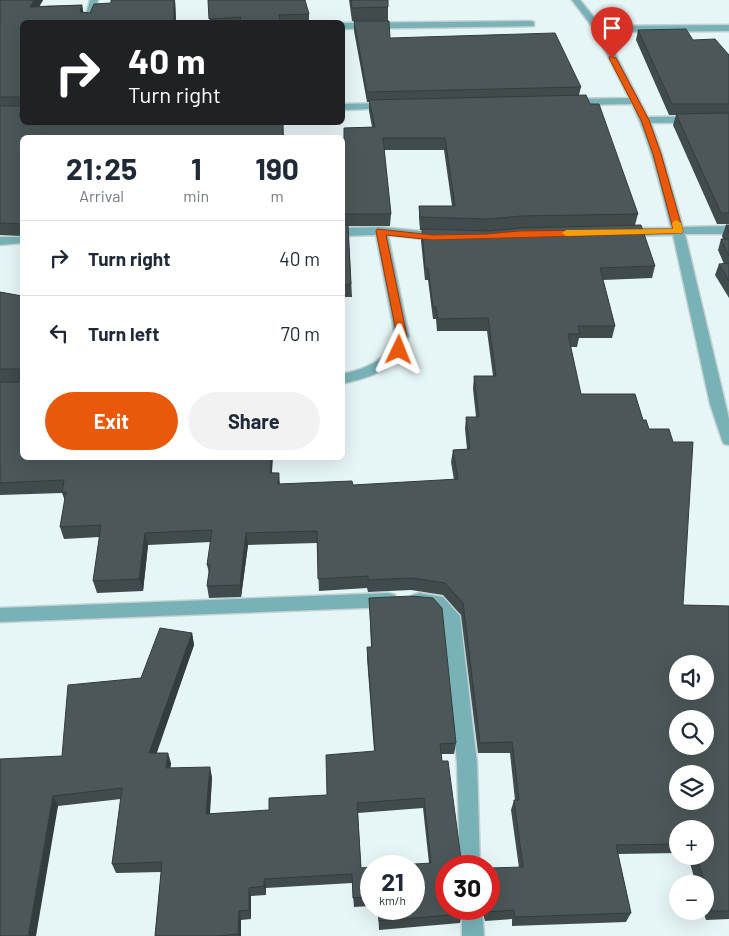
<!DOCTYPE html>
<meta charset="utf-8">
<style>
:root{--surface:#fff;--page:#f2f2f3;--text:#1f2937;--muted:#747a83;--line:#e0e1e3;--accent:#ea580c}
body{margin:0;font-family:Barlow,sans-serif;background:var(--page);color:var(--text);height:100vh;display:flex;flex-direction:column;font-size:19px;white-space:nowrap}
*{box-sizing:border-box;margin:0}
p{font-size:16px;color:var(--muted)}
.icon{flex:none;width:28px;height:28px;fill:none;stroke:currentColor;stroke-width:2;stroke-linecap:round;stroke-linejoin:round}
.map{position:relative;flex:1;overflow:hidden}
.sheet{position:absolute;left:20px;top:135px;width:325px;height:325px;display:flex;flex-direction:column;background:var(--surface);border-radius:8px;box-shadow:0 5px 20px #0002}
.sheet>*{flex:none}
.top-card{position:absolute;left:20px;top:20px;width:325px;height:105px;border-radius:8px;box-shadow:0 5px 20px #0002;background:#202124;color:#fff;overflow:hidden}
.buttons{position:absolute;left:669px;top:655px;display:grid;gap:10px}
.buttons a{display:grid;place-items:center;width:45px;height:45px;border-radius:50%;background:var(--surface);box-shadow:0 5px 20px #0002;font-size:25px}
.speed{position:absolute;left:360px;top:855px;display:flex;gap:10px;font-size:25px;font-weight:700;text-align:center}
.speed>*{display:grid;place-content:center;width:65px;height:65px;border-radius:50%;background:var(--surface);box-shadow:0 5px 20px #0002;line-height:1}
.speed small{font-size:12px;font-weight:400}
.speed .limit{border:8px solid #d22;background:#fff;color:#111}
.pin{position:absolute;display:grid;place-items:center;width:42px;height:42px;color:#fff;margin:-51px -21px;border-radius:50% 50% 50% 0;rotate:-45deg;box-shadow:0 0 5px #0007}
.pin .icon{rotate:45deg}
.me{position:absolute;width:55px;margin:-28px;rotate:2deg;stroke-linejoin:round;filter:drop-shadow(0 0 4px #0008)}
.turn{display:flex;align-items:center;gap:18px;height:105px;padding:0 25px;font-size:22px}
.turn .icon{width:65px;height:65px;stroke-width:2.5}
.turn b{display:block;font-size:35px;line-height:42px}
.eta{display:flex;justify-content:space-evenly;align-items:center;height:85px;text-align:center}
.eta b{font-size:30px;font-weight:700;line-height:35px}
.cta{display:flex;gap:10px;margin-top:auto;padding:10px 25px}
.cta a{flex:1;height:58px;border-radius:30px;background:var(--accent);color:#fff;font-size:20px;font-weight:700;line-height:58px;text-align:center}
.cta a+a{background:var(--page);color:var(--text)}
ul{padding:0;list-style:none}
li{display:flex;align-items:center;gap:15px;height:75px;padding:0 25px;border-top:1px solid var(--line)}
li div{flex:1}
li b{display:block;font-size:19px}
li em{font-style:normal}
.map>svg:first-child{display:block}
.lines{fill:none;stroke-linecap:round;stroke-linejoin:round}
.street-casing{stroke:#c3d1d2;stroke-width:3}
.street{fill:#78b2b7;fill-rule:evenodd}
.wall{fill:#404b4c}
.shaded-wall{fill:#343d3e}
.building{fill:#4b5758;stroke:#343d3e;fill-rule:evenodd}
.route{fill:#ea580c;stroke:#983908}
.slow{fill:#f59e0b}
</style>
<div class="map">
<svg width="729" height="936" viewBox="0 0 729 936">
<rect width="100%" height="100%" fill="#e6f5f6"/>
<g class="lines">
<defs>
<g id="street">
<polygon points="90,0 98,0 92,22 84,22"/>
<path d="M572,0H580L601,26L729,25V31L604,32L648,117L729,116V122L651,123L662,154L683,227L729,226V234H685L729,419V445L724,444L722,440L710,404L673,235L623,236L617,232L623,228H671C660,186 651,143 632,104L570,105L565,102L570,99L629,98L594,29Z"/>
<polygon points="531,21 534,22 534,26 342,29 342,23"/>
<polygon points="390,103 394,104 394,108 342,110 342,104"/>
<path d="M381,227L440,233L446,237L440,241L388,235L409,336C398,370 374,376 342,384V374C366,369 387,361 395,336L376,235L342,236V228Z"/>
<polygon points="0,237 22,237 22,243 0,245"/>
<polygon points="389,593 395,595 397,600 395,605 389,607 0,622 0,608"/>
<polygon points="419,593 443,597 460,616 477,763 480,866 460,866 457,763 443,619 433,609 413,605 411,600 413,595"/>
<polygon points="462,909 482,909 484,936 462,936"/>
</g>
</defs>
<use href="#street" class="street-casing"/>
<use href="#street" class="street"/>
</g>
<g class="wall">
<polygon points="0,0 43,0 39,6 82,5 83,12 90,13 111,3 111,0 175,0 176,22 22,22 22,122 283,122 284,138 22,138 22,236 0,235"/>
<polygon points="208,0 309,14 309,22 210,22"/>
<polygon points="349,0 388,0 388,21 352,21"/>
<polygon points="354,21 390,38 581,87 579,95 638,214 635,225 655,266 652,278 603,280 615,326 612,338 579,338 577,347 570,347 581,394 683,605 729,606 729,919 706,920 703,911 705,911 705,884 696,884 688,856 705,856 705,829 678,829 678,853 618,854 631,913 626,922 512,926 512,919 485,921 482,909 489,909 519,868 511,810 514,800 515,800 510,753 478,753 461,615 443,595 411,590 368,592 367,588 319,591 317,543 248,545 241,597 209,598 207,586 209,573 207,565 211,542 148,545 143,591 97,593 93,581 100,537 64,539 60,527 65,501 62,493 0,495 0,292 22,296 22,458 279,473 280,484 353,485 454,480 451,462 453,450 467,449 465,429 466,417 476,417 473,389 474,376 493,376 487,331 437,331 436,319 433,319 428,280 425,280 421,241 422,230 420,230 419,218 419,206 452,206 444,150 384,150 391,214 390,226 348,226 352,297 342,297 342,138 344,138 344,128 372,127 369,111 369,102 367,102 354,31"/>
<polygon points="638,30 693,40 729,55 729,224 717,224 673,125 676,115 669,115 636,40"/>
<polygon points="726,225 729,225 729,298 715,275 719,264 724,264 718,250 721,239 723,239 722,236"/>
<polygon points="369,598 456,743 454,754 441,754 462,914 460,923 379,930 378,909 414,909 429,863 423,808 358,813 361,868 371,867 371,906 354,907 352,883 266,888 266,895 251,896 251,919 241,920 241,936 155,936 161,872 116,873 112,864 121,799 58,806 0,936 62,756 141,678 192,633 194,645 156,753 171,763 170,768 212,777 210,814 269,810 327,795 374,751 367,658 367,647 371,647"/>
</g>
<g class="shaded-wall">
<polygon points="34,0 43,0 33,18 30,7"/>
<polygon points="174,0 175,0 176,22 173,22"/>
<polygon points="82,5 84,15 80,12"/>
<polygon points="22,106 22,122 19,116"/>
<polygon points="271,458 273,458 271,485 270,473"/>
<polygon points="145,533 148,545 143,591 139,579"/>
<polygon points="246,533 248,545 241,597 240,585"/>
<polygon points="192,633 194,645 153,764 149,753"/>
<polygon points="168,753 171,763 169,779 166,768"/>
<polygon points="210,767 212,777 209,824 206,814"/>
<polygon points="53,796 58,806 36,936 28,936"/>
<polygon points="264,879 266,888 266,895 264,886"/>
<polygon points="249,888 251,896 251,919 249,910"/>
<polygon points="239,911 241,920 241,936 239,936 238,934"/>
</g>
<g class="building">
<polygon points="0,0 34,0 30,7 82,5 80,12 90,13 94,4 111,3 111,0 174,0 174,19 173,22 22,22 22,106 19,116 22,116 22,122 283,122 283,138 22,138 22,224 0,223 0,106 19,106 21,98 19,97 0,97"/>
<polygon points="208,0 305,0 309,14 279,15 280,22 240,22 241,17 209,19"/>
<polygon points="351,0 388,0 388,7 352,8"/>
<polygon points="354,21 389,21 390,38 555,33 581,87 367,92"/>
<polygon points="686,29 693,40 715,39 729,55 729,104 672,104 638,30"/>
<polygon points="586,95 590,104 599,104 638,214 521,216 488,219 420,217 419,206 455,206 445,138 383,138 391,214 342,214 342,138 344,138 344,128 375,127 369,100"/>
<polygon points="729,113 729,213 721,213 676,114"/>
<polygon points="342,225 348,225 351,284 342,285"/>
<path d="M641,225L655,266L600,268L615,326H578L580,334H568L581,394H635L643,420H646L649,429H669L673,442H693L683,605L729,606V911H712L697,856H705V829H678V844L616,845L631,913L515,917L514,910L487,912L486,909H489V868L523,867L514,800H519L512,742L480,743L463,603L445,583L412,578L368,580V576L318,579L317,531L246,533L240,585L207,586L210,565H207L212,530L145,533L139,579L93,581L101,525L60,527L66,492H62L64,480L0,483V382H19V369H0V292L22,296V458H271L270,473H279L278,484L352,481L353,485L458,479L453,450L470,449L466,417H479L474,376H496L488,318L438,319L436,307H433L428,268H425L422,229L488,231L521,228ZM678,664H705V691H678ZM678,719H705V746H678ZM678,774H705V801H678Z"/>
<polygon points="726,225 729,225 729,233"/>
<polygon points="721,239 729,239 729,256"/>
<polygon points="729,263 729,281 719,264"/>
<polygon points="412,596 433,598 442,608 456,743 440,744 442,761 448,761 462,866 446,866 446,909 462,909 462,914 379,921 378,909 414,909 414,866 383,866 431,863 424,798 357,803 361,868 371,867 371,897 353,898 352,874 264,879 264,886 249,888 249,910 239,911 238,934 218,936 155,936 162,862 112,864 122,788 53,796 28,936 0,936 0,759 62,756 68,685 141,678 160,628 192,633 149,753 168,753 166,768 210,767 206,814 269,810 269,798 327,795 326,755 375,751 367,647 372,647 369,598"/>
</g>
<polygon class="route" points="610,56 616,58 649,120 661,154 683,231 682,233 433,240 386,235 407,336 402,352 395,352 394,350 397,336 376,231 377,229 433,235 487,234 519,231 673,229 653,154 641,120 609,58"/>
<polygon class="slow" points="676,220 681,223 683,231 682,233 566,236 562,233 566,230 673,229 672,223"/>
</svg>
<div class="buttons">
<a><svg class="icon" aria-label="sound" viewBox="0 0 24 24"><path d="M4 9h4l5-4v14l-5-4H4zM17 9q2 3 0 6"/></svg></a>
<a><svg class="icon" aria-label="search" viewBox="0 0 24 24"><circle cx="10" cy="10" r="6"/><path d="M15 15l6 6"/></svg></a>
<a><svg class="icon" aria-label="layers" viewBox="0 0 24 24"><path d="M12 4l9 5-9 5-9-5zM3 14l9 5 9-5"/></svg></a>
<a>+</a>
<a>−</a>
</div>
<div class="speed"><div>21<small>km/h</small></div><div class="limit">30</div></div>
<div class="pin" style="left:612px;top:58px;background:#d93025"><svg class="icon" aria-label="arrive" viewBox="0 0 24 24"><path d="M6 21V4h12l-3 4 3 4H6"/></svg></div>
<svg class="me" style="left:399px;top:350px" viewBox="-20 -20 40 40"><path d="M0-17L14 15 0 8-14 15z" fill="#ea580c" stroke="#fff" stroke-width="4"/></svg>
<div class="top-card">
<div class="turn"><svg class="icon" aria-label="right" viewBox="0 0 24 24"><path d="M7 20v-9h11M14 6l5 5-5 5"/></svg><div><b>40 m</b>Turn right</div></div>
</div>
<section class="sheet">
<div class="eta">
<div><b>21:25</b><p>Arrival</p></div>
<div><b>1</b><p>min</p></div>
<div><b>190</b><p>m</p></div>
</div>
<ul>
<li><svg class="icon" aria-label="right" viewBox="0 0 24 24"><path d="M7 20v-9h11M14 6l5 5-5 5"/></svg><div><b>Turn right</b></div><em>40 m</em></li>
<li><svg class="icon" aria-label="left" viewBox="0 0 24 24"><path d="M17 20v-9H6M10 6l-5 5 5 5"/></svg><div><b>Turn left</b></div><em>70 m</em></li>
</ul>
<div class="cta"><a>Exit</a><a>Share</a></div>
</section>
</div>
